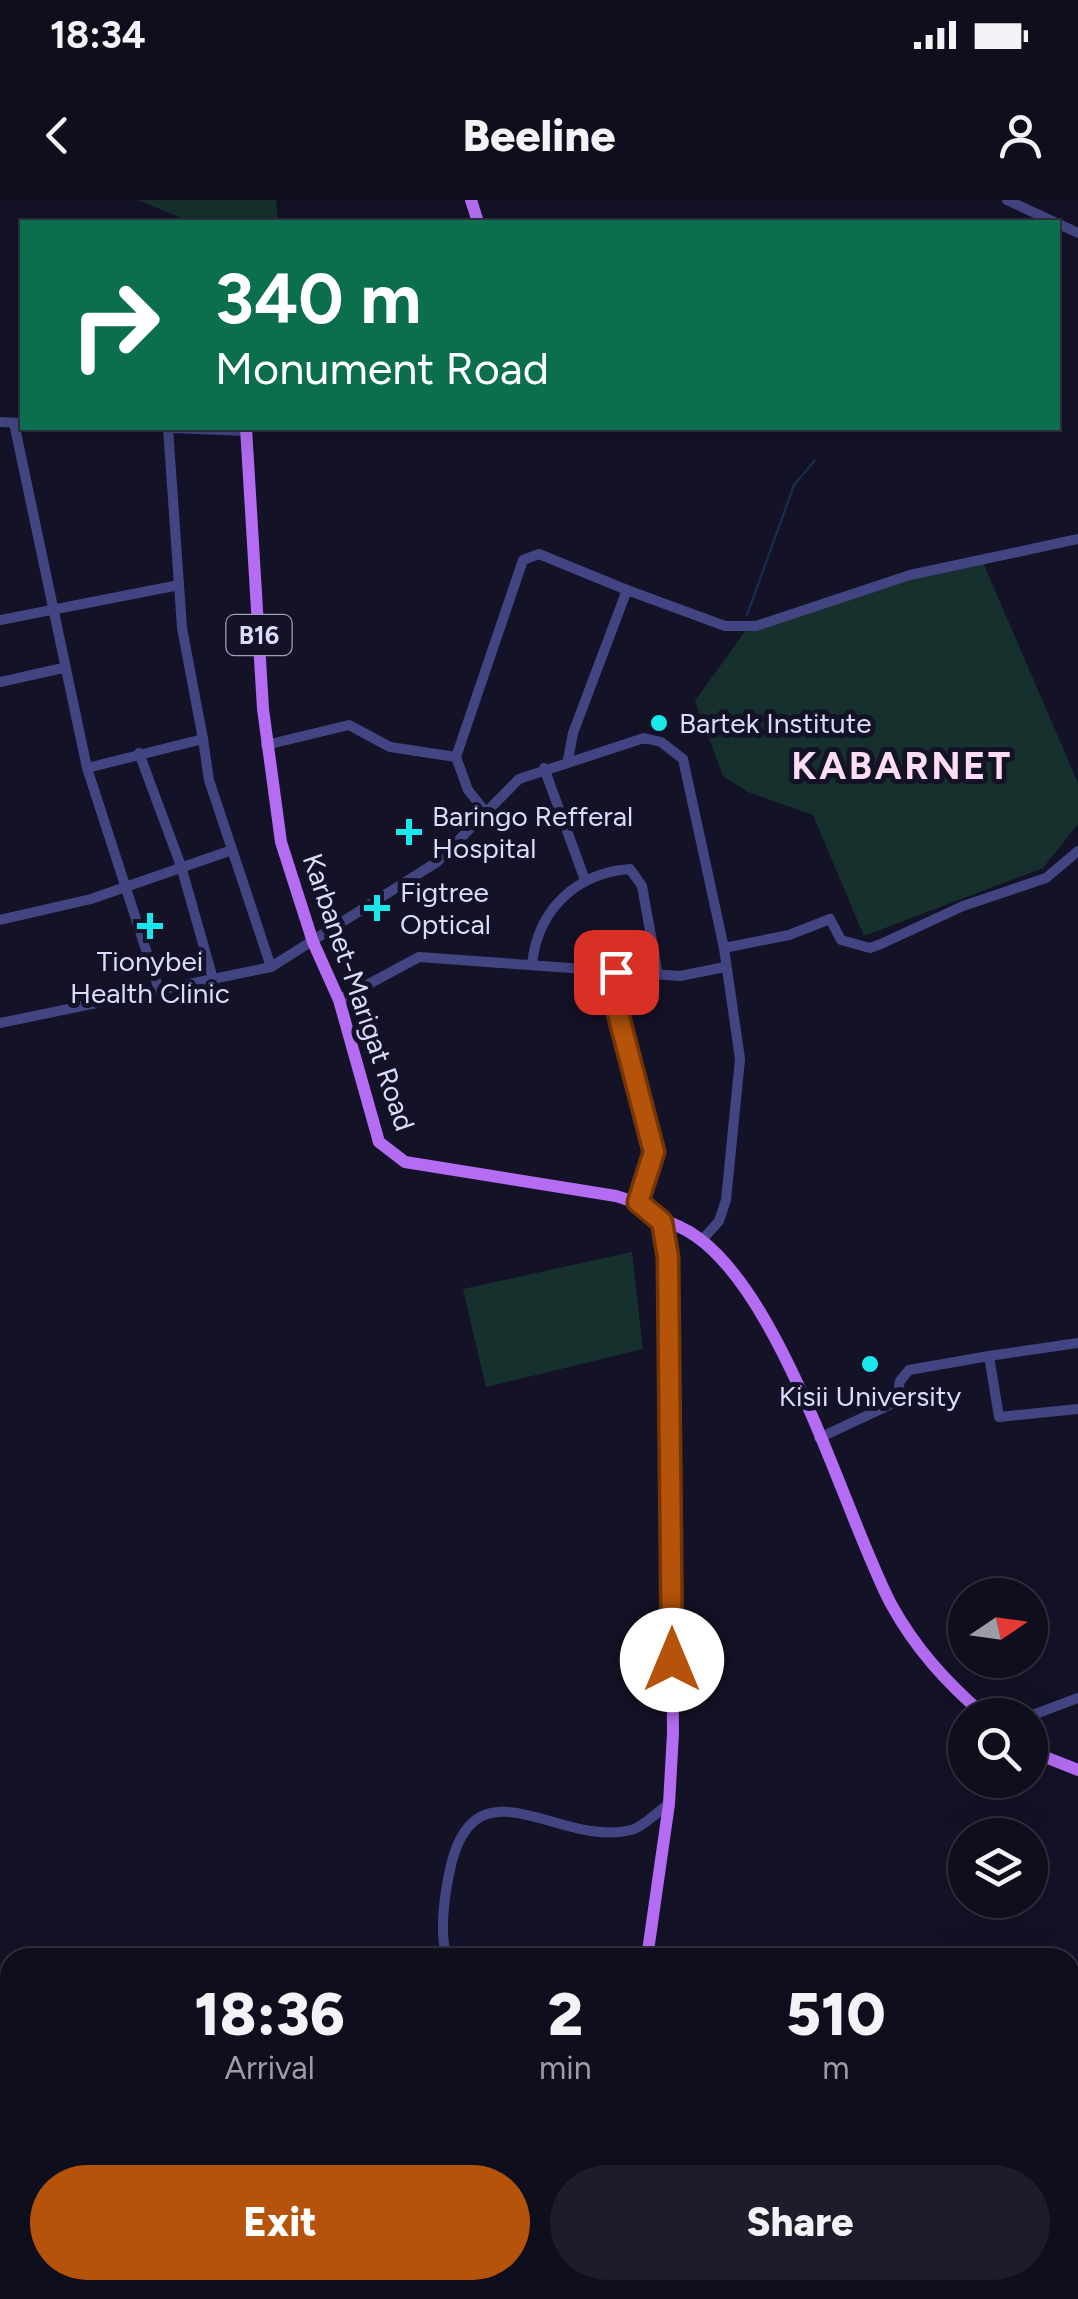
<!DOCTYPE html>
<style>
:root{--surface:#0f0e1d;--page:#1d1c2a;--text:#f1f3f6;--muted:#9b9ca4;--line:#2f2e3b;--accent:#b45309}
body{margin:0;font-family:Figtree,sans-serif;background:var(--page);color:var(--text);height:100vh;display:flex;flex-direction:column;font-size:38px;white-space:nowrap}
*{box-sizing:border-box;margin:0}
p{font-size:32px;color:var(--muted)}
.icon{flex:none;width:55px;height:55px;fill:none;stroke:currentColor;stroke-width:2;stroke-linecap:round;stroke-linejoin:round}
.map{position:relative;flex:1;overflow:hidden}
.panel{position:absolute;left:0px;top:1748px;width:1080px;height:352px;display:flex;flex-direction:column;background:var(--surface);border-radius:30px 30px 0 0;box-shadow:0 10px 40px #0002,0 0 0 2px var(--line)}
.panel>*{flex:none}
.hud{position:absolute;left:20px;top:20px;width:1040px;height:210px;border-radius:0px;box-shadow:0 10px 40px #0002,0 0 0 2px var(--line);background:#0b6e4f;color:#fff;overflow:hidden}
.needle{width:65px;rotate:77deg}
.fabs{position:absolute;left:948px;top:1378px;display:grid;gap:20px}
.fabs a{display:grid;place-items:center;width:100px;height:100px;border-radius:50%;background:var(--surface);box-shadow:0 10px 40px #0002,0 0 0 2px var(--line);font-size:50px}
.pin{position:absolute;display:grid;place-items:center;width:85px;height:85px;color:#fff;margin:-42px;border-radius:20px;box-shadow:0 5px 15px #0006}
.me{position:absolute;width:110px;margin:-55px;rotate:0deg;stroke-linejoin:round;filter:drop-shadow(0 0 8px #0008)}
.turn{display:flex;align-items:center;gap:35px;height:210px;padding:0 30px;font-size:45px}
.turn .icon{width:130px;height:130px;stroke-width:2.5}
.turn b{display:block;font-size:70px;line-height:85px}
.eta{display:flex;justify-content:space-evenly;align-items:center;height:170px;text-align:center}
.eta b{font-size:60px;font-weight:800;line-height:70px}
.action{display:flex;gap:20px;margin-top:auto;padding:20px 30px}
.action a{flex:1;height:115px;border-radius:60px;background:var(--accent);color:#fff;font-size:40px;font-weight:800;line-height:115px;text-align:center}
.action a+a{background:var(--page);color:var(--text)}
.status{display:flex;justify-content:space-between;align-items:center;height:70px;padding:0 50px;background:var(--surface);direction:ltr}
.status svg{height:28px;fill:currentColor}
header{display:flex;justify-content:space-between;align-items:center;height:130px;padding:0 30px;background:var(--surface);font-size:45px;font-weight:800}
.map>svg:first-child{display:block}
.green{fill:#16302d}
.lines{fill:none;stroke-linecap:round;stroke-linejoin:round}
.stream{stroke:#142d49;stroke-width:2.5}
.minor{stroke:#424581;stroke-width:10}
.major{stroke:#b46cf2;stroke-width:12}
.route-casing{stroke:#753606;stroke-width:25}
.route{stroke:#b45309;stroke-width:18}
.poi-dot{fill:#19e8ea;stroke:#141227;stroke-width:4}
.labels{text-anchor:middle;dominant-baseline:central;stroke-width:10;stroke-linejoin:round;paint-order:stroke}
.shield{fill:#141227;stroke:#a09fbc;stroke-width:2.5}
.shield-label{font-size:25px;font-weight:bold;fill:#dcdbfc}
.poi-label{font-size:28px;fill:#dcdbfc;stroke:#141227;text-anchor:start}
.street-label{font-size:28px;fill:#dcdbfc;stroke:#141227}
.district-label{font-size:38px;font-weight:bold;letter-spacing:2.5px;fill:#fcddf4;stroke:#141227}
</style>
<div class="status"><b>18:34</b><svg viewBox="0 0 49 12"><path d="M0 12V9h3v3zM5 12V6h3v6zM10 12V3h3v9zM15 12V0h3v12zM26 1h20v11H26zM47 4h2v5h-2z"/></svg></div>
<header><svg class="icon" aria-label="back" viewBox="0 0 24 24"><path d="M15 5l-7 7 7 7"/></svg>Beeline<svg class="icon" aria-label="person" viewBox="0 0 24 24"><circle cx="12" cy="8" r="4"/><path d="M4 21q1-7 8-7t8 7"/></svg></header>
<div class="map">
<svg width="1078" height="2099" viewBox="0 0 1078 2099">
<rect width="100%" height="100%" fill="#141227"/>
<g class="green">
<polygon points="138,0 276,0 278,22 191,22"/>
<polygon points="981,358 1078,583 1078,624 1043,668 864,736 813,615 748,592 723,576 695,501 751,423"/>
<polygon points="632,1052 643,1149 486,1187 463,1089"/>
</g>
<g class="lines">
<polyline class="stream" points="747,415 794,285 815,260"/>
<g class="minor">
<polyline points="1007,0 1078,33"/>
<polyline points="0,222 22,223"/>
<polyline points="14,223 87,568 159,790"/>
<polyline points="168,228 182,428 203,539"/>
<polyline points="172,228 244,231"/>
<polyline points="0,420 179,385"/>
<polyline points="0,482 63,468"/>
<polyline points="266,545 349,525 390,547 456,557"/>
<polyline points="139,553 181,666 213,779"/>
<polyline points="568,560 573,533 627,390 725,426 756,426 910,375 1078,339"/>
<polyline points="87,568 203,539 209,580 271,767"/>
<polyline points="544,568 585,680"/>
<polyline points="484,610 468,590 456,557 523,360 539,354 627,390"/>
<polyline points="0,720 91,699 232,650"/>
<polyline points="724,748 789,735 830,719 841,740 870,748 881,744 963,706 1046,678 1078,651"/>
<path d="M532,765C537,711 575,673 630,669L642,686L658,775"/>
<polyline points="616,771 611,782 615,803 655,952 637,1002"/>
<polyline points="339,800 419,757 680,776 725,767"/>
<polyline points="0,823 271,767 437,662 519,579 644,538 661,542 683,559 724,748 740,859 726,1000 719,1021 703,1039"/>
<polyline points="1078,1143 989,1156 999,1217 1078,1209"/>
<polyline points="819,1238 896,1202 900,1181 909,1170 989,1156"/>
<polyline points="1030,1516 1078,1498"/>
<polyline points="409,1758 445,1752 580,1758"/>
<path d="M447,1758C439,1733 444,1699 449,1674C472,1553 559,1649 631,1630C643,1627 658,1611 669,1604"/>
</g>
<g class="major">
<polyline points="471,0 478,22"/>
<path d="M246,228L263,509L281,642L313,742L339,800L379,942L405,962L616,996C654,1007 662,1019 669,1057L673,1533L669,1604L647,1758"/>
<path d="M662,1021C770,1042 842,1312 891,1404C915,1448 946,1482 984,1515"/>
<polyline points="1030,1551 1078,1570"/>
<polyline points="503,2099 508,2090"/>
</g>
</g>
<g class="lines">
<defs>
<polyline id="route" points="616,772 610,782 615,802 654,952 638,1002 662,1022 668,1057 672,1460"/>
</defs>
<use href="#route" class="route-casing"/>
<use href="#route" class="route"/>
</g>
<g class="poi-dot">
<circle cx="659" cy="523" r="10"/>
<path d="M404 617h10v10h10v10h-10v10h-10v-10h-10v-10h10z"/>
<path d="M372 693h10v10h10v10h-10v10h-10v-10h-10v-10h10z"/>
<path d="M145 711h10v10h10v10h-10v10h-10v-10h-10v-10h10z"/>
<circle cx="870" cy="1164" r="10"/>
</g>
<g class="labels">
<rect class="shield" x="226.5" y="415" width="65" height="40" rx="8"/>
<g class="shield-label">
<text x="259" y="435">B16</text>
</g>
<g class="poi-label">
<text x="679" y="523">Bartek Institute</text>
<text x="432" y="616">Baringo Refferal<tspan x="432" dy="32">Hospital</tspan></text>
<text x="400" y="692">Figtree<tspan x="400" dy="32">Optical</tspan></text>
<text x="150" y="761" text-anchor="middle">Tionybei<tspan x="150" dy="32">Health Clinic</tspan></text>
<text x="870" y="1196" text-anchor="middle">Kisii University</text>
</g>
<g class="street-label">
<text transform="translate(359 792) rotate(71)">Karbanet-Marigat Road</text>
</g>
<g class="district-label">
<text x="902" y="566">KABARNET</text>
</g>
</g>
</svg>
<div class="fabs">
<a><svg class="needle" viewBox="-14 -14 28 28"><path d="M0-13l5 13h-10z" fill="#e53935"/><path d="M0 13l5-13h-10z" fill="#9b9ca4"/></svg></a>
<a><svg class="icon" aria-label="search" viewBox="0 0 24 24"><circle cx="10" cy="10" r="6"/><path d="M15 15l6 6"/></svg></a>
<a><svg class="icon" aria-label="layers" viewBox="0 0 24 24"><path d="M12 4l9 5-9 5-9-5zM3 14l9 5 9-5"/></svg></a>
</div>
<div class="pin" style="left:616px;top:772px;background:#d93025"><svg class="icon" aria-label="arrive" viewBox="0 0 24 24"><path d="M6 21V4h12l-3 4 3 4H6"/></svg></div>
<svg class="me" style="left:672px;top:1460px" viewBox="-20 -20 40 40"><circle r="19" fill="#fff"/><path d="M0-13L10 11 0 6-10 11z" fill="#b45309"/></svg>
<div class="hud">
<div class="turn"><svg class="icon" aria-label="right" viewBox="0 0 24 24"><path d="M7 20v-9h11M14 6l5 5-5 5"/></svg><div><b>340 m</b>Monument Road</div></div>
</div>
<section class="panel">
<div class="eta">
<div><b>18:36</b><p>Arrival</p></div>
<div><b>2</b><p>min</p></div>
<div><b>510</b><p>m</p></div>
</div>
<div class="action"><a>Exit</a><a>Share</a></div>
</section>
</div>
